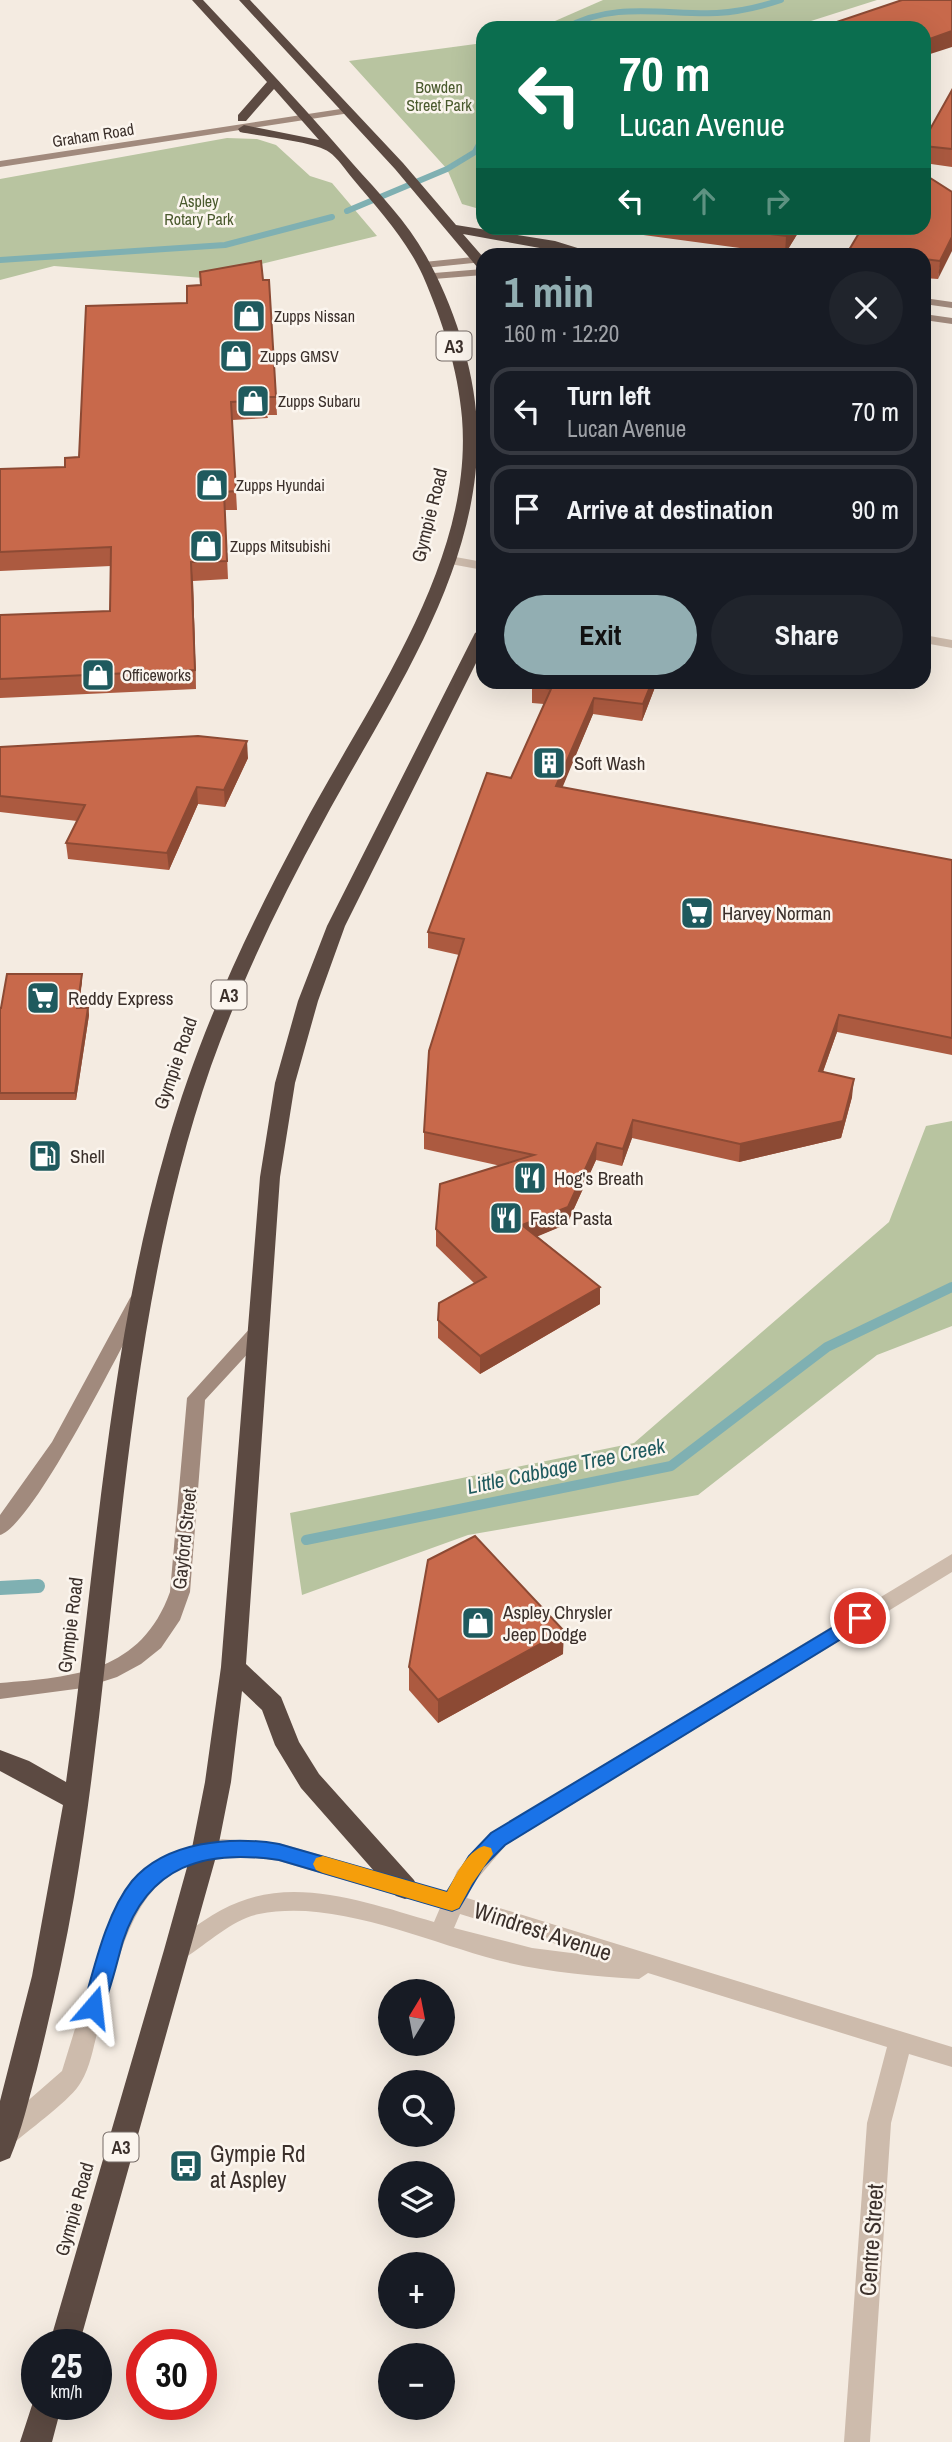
<!DOCTYPE html>
<meta charset="utf-8">
<style>
:root{--surface:#171b24;--page:#20242c;--text:#f1f3f6;--muted:#9ea1a6;--line:#363941;--accent:#92aeb2}
body{margin:0;font-family:"Archivo Narrow",sans-serif;background:var(--page);color:var(--text);height:100vh;display:flex;flex-direction:column;font-size:26px;white-space:nowrap}
*{box-sizing:border-box;margin:0}
p{font-size:23px;color:var(--muted)}
.icon{flex:none;width:38px;height:38px;fill:none;stroke:currentColor;stroke-width:2;stroke-linecap:round;stroke-linejoin:round}
.map{position:relative;flex:1;overflow:hidden}
.side{position:absolute;left:476px;top:248px;width:455px;height:441px;display:flex;flex-direction:column;background:var(--surface);border-radius:21px;box-shadow:0 7px 28px #0002}
.side>*{flex:none}
.banner{position:absolute;left:476px;top:21px;width:455px;height:214px;border-radius:21px;box-shadow:0 7px 28px #0002;background:#0b6e4f;color:#fff;overflow:hidden}
.needle{width:46px;rotate:10deg}
.buttons{position:absolute;left:378px;top:1979px;display:grid;gap:14px}
.buttons a{display:grid;place-items:center;width:77px;height:77px;border-radius:50%;background:var(--surface);box-shadow:0 7px 28px #0002;font-size:35px}
.speed{position:absolute;left:21px;top:2329px;display:flex;gap:14px;font-size:35px;font-weight:700;text-align:center}
.speed>*{display:grid;place-content:center;width:91px;height:91px;border-radius:50%;background:var(--surface);box-shadow:0 7px 28px #0002;line-height:1}
.speed small{font-size:18px;font-weight:400}
.speed .limit{border:10px solid #d22;background:#fff;color:#111}
.pin{position:absolute;display:grid;place-items:center;width:60px;height:60px;color:#fff;margin:-30px;border:4px solid #fff;border-radius:50%;box-shadow:0 2px 7px #0007}
.me{position:absolute;width:77px;margin:-38px;rotate:17deg;stroke-linejoin:round;filter:drop-shadow(0 0 5px #0008)}
.turn{display:flex;align-items:center;gap:24px;height:147px;padding:0 28px;font-size:32px}
.turn .icon{width:91px;height:91px;stroke-width:2.5}
.turn b{display:block;font-size:49px;line-height:60px}
.lanes{display:flex;align-items:center;height:66px;padding:0 28px;background:#0003;justify-content:center;gap:35px;direction:ltr}
.lanes .off{opacity:.35}
.round{display:grid;place-items:center;flex:none;width:74px;height:74px;border-radius:37px;background:var(--page)}
.summary{display:flex;align-items:center;justify-content:space-between;height:119px;padding:0 28px}
h1{font-size:42px;font-weight:700;line-height:52px;color:var(--accent)}
.button{display:flex;gap:14px;margin-top:auto;padding:14px 28px}
.button a{flex:1;height:80px;border-radius:42px;background:var(--accent);color:#111;font-size:28px;font-weight:700;line-height:80px;text-align:center}
.button a+a{background:var(--page);color:var(--text)}
ul{padding:0;list-style:none}
li{display:flex;align-items:center;gap:21px;height:88px;margin:0 14px 10px;padding:0 14px;border:4px solid var(--line);border-radius:21px}
li div{flex:1}
li b{display:block;font-size:26px}
li em{font-style:normal}
.map>svg:first-child{display:block}
.green{fill:#b8c4a0}
.lines{fill:none;stroke-linecap:round;stroke-linejoin:round}
.stream-far2{stroke:#7fb0b2;stroke-width:6}
.stream-far1{stroke:#7fb0b2;stroke-width:10}
.stream{stroke:#7fb0b2;stroke-width:14}
.street{fill:#cdbbac;fill-rule:evenodd}
.secondary{fill:#a18a7d;fill-rule:evenodd}
.highway{fill:#5c4a42;fill-rule:evenodd}
.wall{fill:#ac5a40}
.shaded-wall{fill:#8c4a34}
.building{fill:#c8694b;stroke:#8c4a34;stroke-width:2}
.route{fill:#1a73e8;stroke:#114b97;stroke-width:2}
.slow{fill:#f59e0b}
.labels{text-anchor:middle;dominant-baseline:central;stroke-width:5;stroke-linejoin:round;paint-order:stroke}
.far-park-label{font-size:16px;fill:#4a5a2e;stroke:#fbf5ee}
.far-street-label{font-size:16px;fill:#3b302b;stroke:#fbf5ee}
.far-poi-label{font-size:16px;fill:#3b302b;stroke:#fbf5ee;text-anchor:start}
.shield{fill:#fbf5ee;stroke:#756b66;stroke-width:2}
.shield-label{font-size:18px;font-weight:bold;fill:#3b302b}
.street-label{font-size:19px;fill:#3b302b;stroke:#fbf5ee}
.poi-label{font-size:19px;fill:#3b302b;stroke:#fbf5ee;text-anchor:start}
.water-label{font-size:21px;font-style:italic;fill:#1f5a5e;stroke:#fbf5ee}
.near-street-label{font-size:23px;fill:#3b302b;stroke:#fbf5ee}
.near-poi-label{font-size:23px;fill:#3b302b;stroke:#fbf5ee;text-anchor:start}
</style>
<div class="map">
<svg width="952" height="2442" viewBox="0 0 952 2442">
<rect width="100%" height="100%" fill="#f4ebe1"/>
<g class="green">
<polygon points="603,0 877,0 789,28 539,28"/>
<polygon points="483,43 483,210 462,204 447,169 349,61"/>
<polygon points="227,138 257,139 276,145 310,176 332,183 377,236 203,278 54,266 0,280 0,179"/>
<polygon points="952,1121 952,1326 877,1355 698,1495 468,1535 302,1595 290,1513 634,1443 889,1222 926,1126"/>
</g>
<g class="lines">
<g class="stream-far2">
<path d="M566,28C612,1 666,15 717,13C739,12 760,7 781,0"/>
<polyline points="347,211 447,169 475,152 483,137"/>
<polyline points="0,260 225,245 332,217"/>
</g>
<polyline class="stream-far1" points="306,1540 671,1466 827,1347 952,1287"/>
<polyline class="stream" points="0,1588 38,1586"/>
<g class="street">
<polygon points="450,556 483,562 483,570 445,563 445,557"/>
<polygon points="924,635 952,640 952,648 924,643"/>
<path d="M952,1554V1572L506,1845L473,1884L467,1898L952,2047V2067L909,2054L891,2123L870,2442H844L867,2123L887,2047L648,1973L639,1979C591,1976 544,1972 497,1960C424,1941 335,1899 259,1914C233,1919 208,1943 186,1957L178,1960L170,1957L167,1950L170,1943C193,1929 214,1911 239,1902C301,1877 374,1905 434,1922L440,1908L279,1861C141,1841 131,1917 99,2026C94,2043 91,2066 81,2082C72,2099 31,2128 14,2143L6,2146L0,2144V2125L62,2071L103,1938L132,1880L165,1855L222,1839L279,1843L448,1892L457,1871L490,1833ZM460,1914L595,1956L532,1948L454,1928Z"/>
</g>
<g class="secondary">
<polygon points="347,108 352,111 350,113 0,167 0,161"/>
<polygon points="579,250 606,256 514,256 519,253"/>
<polygon points="483,256 483,262 424,268 419,265 424,262"/>
<polygon points="483,269 483,275 434,279 428,276 434,273"/>
<polygon points="924,298 952,302 952,308 924,304"/>
<polygon points="924,314 952,318 952,324 924,320"/>
<path d="M139,1292L145,1294L148,1298C125,1339 35,1524 0,1535V1515L52,1442L130,1298L133,1294Z"/>
<path d="M259,1324L265,1325L268,1330L265,1335L205,1400L190,1592L180,1620L161,1648L141,1664L117,1677L83,1688L0,1699V1683C75,1677 141,1672 170,1592L187,1398L253,1325Z"/>
</g>
<g class="highway">
<path d="M192,0H203C254,54 305,108 353,164C379,193 407,222 426,256C453,304 474,367 477,423C484,568 389,699 323,822C280,900 241,982 211,1066C119,1332 121,1622 74,1897C64,1955 51,2012 37,2069C29,2098 22,2130 10,2158L0,2162V2101L32,1976L63,1805L0,1771V1750L29,1761L66,1782C96,1570 107,1352 167,1145C198,1035 246,933 300,832C365,708 474,565 462,418C458,369 442,320 423,276C406,239 379,210 353,179C346,171 338,158 329,152C317,142 259,136 240,132L238,129L244,125L319,140L274,89L246,121H238V115L267,82Z"/>
<polygon points="239,0 250,0 403,163 456,225 555,241 584,250 584,256 463,234 483,257 483,269 478,268 395,169"/>
<polygon points="483,628 483,649 345,926 318,1001 295,1083 280,1177 246,1664 281,1697 299,1742 319,1774 414,1880 418,1888 414,1896 405,1899 396,1896 301,1788 275,1745 262,1710 242,1691 231,1782 217,1853 79,2345 49,2345 164,1950 191,1853 205,1782 221,1667 260,1177 275,1083 298,1001 327,926 475,633"/>
<polygon points="36,2393 37,2404 62,2404 52,2442 20,2442"/>
</g>
</g>
<g class="wall">
<polygon points="952,90 952,167 924,163 924,140"/>
<polygon points="952,192 938,279 924,278 924,256 848,256 849,250"/>
<polygon points="636,228 801,228 785,254 636,234"/>
<polygon points="263,280 269,280 277,415 267,415 268,418 232,420 237,510 225,510 228,579 193,581 196,689 0,698 0,615 110,611 111,566 0,571 0,469 65,467 79,457 187,303"/>
<polygon points="534,682 657,682 642,721 593,714 562,787 952,860 952,1055 837,1032 823,1072 852,1097 841,1138 739,1162 632,1138 622,1166 596,1160 567,1224 537,1236 600,1287 600,1304 480,1374 438,1338 438,1320 474,1283 436,1246 436,1229 501,1166 424,1149 424,1132 459,955 428,948 428,932 511,778 544,704 532,703 532,686"/>
<polygon points="0,747 248,758 225,807 198,804 169,870 68,859 66,843 77,821 0,812"/>
<polygon points="82,974 82,981 79,1008 88,1008 89,1015 76,1100 0,1100 0,1008"/>
<polygon points="563,1654 438,1723 409,1690 409,1667"/>
</g>
<g class="shaded-wall">
<polygon points="952,31 952,47 924,56 924,41"/>
<polygon points="791,228 801,228 785,254 786,236"/>
<polygon points="952,237 952,251 938,279 940,261"/>
<polygon points="191,562 193,581 196,689 195,670"/>
<polygon points="652,682 657,682 642,721 643,704"/>
<polygon points="594,698 593,714 556,803 556,786"/>
<polygon points="247,741 248,758 225,807 224,790"/>
<polygon points="197,787 198,804 169,870 167,853"/>
<polygon points="82,974 82,981 77,1015 77,1008"/>
<polygon points="88,1008 89,1015 76,1100 75,1093"/>
<polygon points="839,1015 837,1032 817,1088 819,1071"/>
<polygon points="854,1079 852,1097 841,1138 739,1162 740,1144"/>
<polygon points="633,1120 632,1138 622,1166 623,1149"/>
<polygon points="597,1143 596,1160 567,1224 522,1243 522,1225"/>
<polygon points="600,1287 600,1304 480,1374 480,1356"/>
<polygon points="564,1631 563,1654 438,1723 438,1700"/>
</g>
<g class="building">
<polygon points="902,0 952,0 952,31 924,41 924,28 819,28"/>
<polygon points="952,90 952,149 924,146 924,140"/>
<polygon points="924,174 952,192 952,237 940,261 924,259 924,256 892,256 849,250 862,228 924,228"/>
<polygon points="722,228 791,228 786,236"/>
<polygon points="261,261 263,280 269,280 276,397 266,397 267,400 231,402 236,491 224,492 227,561 191,562 195,670 0,679 0,615 110,611 111,547 0,552 0,469 65,467 65,458 79,457 86,306 187,303 187,286 201,285 200,272"/>
<polygon points="534,682 652,682 643,704 594,698 556,786 952,860 952,1038 839,1015 819,1071 854,1079 843,1121 740,1144 633,1120 623,1149 597,1143 568,1207 522,1225 600,1287 480,1356 438,1320 439,1303 486,1277 436,1229 440,1184 534,1155 424,1132 429,1051 464,939 428,932 487,773 511,778 551,689 532,686"/>
<polygon points="198,736 247,741 224,790 197,787 167,853 66,843 85,805 0,796 0,747"/>
<polygon points="7,974 82,974 77,1008 88,1008 75,1093 0,1093 0,1008 1,1008"/>
<polygon points="475,1536 564,1631 438,1700 409,1667 428,1560"/>
</g>
<path class="route" d="M860,1611L867,1613L869,1618L867,1623L505,1845L483,1867L459,1908L452,1911L279,1860C205,1849 148,1865 123,1941C116,1965 111,1991 100,2014L93,2016L86,2014L83,2007C94,1969 106,1913 132,1881C166,1841 231,1836 279,1844L447,1892L469,1856L491,1833Z"/>
<path class="slow" d="M484,1846L491,1848L493,1854L472,1884L459,1908L452,1911L323,1873L316,1870L313,1864L316,1858L323,1856L447,1892C455,1877 466,1852 484,1846Z"/>
<defs>
<symbol id="shop-square" viewBox="-11 -11 22 22"><rect x="-9" y="-9" width="18" height="18" rx="4" fill="#1f5a5e" stroke="#fbf5ee"/><path d="M-5-2.5h2.3a2.7 3.5 0 0 1 5.4 0H5L5.5 6h-11ZM-1.5-2.5h3a1.5 2.3 0 0 0-3 0Z" fill="#fff"/></symbol>
<symbol id="building-square" viewBox="-11 -11 22 22"><rect x="-9" y="-9" width="18" height="18" rx="4" fill="#1f5a5e" stroke="#fbf5ee"/><path d="M-4-6H4V6H1V3H-1V6H-4ZM-2.5-4.3h1.7v1.8h-1.7ZM.8-4.3h1.7v1.8H.8ZM-2.5-1h1.7V.8h-1.7ZM.8-1h1.7V.8H.8Z" fill="#fff"/></symbol>
<symbol id="supermarket-square" viewBox="-11 -11 22 22"><rect x="-9" y="-9" width="18" height="18" rx="4" fill="#1f5a5e" stroke="#fbf5ee"/><path d="M-6-5.5h2.5l.6 2H6L4.5 2H-2.5L-4.4-4H-6ZM-1.5 3.2a1.3 1.3 0 1 0 .1 0ZM3 3.2a1.3 1.3 0 1 0 .1 0Z" fill="#fff"/></symbol>
<symbol id="fuel-square" viewBox="-11 -11 22 22"><rect x="-9" y="-9" width="18" height="18" rx="4" fill="#1f5a5e" stroke="#fbf5ee"/><path d="M-5.5-6h7V0h2V4h1.3V-2.5L3-4.5l.8-.8L6-3V5H2.5V1h-1V6h-7ZM-4.2-4.7v3.2H.2V-4.7Z" fill="#fff"/></symbol>
<symbol id="restaurant-square" viewBox="-11 -11 22 22"><rect x="-9" y="-9" width="18" height="18" rx="4" fill="#1f5a5e" stroke="#fbf5ee"/><path d="M-5-6h1v4h1v-4h1v4h1v-4h1v5L-1.5 .5V6h-2V.5L-5-1ZM5-6V6H3V1.5H1.5Q1.5-4 5-6Z" fill="#fff"/></symbol>
<symbol id="bus-square" viewBox="-11 -11 22 22"><rect x="-9" y="-9" width="18" height="18" rx="4" fill="#1f5a5e" stroke="#fbf5ee"/><path d="M-5-6H5V4H4V6H2V4H-2V6H-4V4H-5ZM-3.5-4V0h7V-4ZM-3.5 1.2v1.5H-2V1.2ZM2 1.2v1.5H3.5V1.2Z" fill="#fff"/></symbol>
</defs>
<g fill-rule="evenodd">
<use href="#shop-square" x="230" y="297" width="38" height="38"/>
<use href="#shop-square" x="217" y="337" width="38" height="38"/>
<use href="#shop-square" x="234" y="382" width="38" height="38"/>
<use href="#shop-square" x="193" y="466" width="38" height="38"/>
<use href="#shop-square" x="187" y="527" width="38" height="38"/>
<use href="#shop-square" x="79" y="656" width="38" height="38"/>
<use href="#building-square" x="530" y="744" width="38" height="38"/>
<use href="#supermarket-square" x="678" y="894" width="38" height="38"/>
<use href="#supermarket-square" x="24" y="979" width="38" height="38"/>
<use href="#fuel-square" x="26" y="1137" width="38" height="38"/>
<use href="#restaurant-square" x="511" y="1159" width="38" height="38"/>
<use href="#restaurant-square" x="487" y="1199" width="38" height="38"/>
<use href="#shop-square" x="459" y="1604" width="38" height="38"/>
<use href="#bus-square" x="167" y="2147" width="38" height="38"/>
</g>
<g class="labels">
<g class="far-park-label">
<text x="439" y="87">Bowden<tspan x="439" dy="18">Street Park</tspan></text>
<text x="199" y="201">Aspley<tspan x="199" dy="18">Rotary Park</tspan></text>
</g>
<g class="far-street-label">
<text transform="translate(93 135) rotate(-9)">Graham Road</text>
</g>
<g class="far-poi-label">
<text x="274" y="316">Zupps Nissan</text>
<text x="260" y="356">Zupps GMSV</text>
<text x="278" y="401">Zupps Subaru</text>
<text x="236" y="485">Zupps Hyundai</text>
<text x="230" y="546">Zupps Mitsubishi</text>
<text x="122" y="675">Officeworks</text>
</g>
<g class="shield">
<rect x="436.5" y="331.5" width="35" height="29" rx="5"/>
<rect x="211.5" y="980.5" width="35" height="29" rx="5"/>
<rect x="103.5" y="2132.5" width="35" height="29" rx="5"/>
</g>
<g class="shield-label">
<text x="454" y="346">A3</text>
<text x="229" y="995">A3</text>
<text x="121" y="2147">A3</text>
</g>
<g class="street-label">
<text transform="translate(429 515) rotate(-76)">Gympie Road</text>
<text transform="translate(175 1063) rotate(-71)">Gympie Road</text>
<text transform="translate(184 1539) rotate(-84)">Gayford Street</text>
<text transform="translate(70 1625) rotate(-83)">Gympie Road</text>
<text transform="translate(74 2209) rotate(-74)">Gympie Road</text>
</g>
<g class="poi-label">
<text x="574" y="763">Soft Wash</text>
<text x="722" y="913">Harvey Norman</text>
<text x="68" y="998">Reddy Express</text>
<text x="70" y="1156">Shell</text>
<text x="554" y="1178">Hog's Breath</text>
<text x="530" y="1218">Fasta Pasta</text>
<text x="503" y="1612">Aspley Chrysler<tspan x="503" dy="22">Jeep Dodge</tspan></text>
</g>
<g class="water-label">
<text transform="translate(566 1466) rotate(-12)">Little Cabbage Tree Creek</text>
</g>
<g class="near-street-label">
<text transform="translate(543 1931) rotate(18)">Windrest Avenue</text>
<text transform="translate(871 2240) rotate(-86)">Centre Street</text>
</g>
<g class="near-poi-label">
<text x="210" y="2153">Gympie Rd<tspan x="210" dy="26">at Aspley</tspan></text>
</g>
</g>
</svg>
<div class="buttons">
<a><svg class="needle" viewBox="-14 -14 28 28"><path d="M0-13l5 13h-10z" fill="#e53935"/><path d="M0 13l5-13h-10z" fill="#9ea1a6"/></svg></a>
<a><svg class="icon" aria-label="search" viewBox="0 0 24 24"><circle cx="10" cy="10" r="6"/><path d="M15 15l6 6"/></svg></a>
<a><svg class="icon" aria-label="layers" viewBox="0 0 24 24"><path d="M12 4l9 5-9 5-9-5zM3 14l9 5 9-5"/></svg></a>
<a>+</a>
<a>−</a>
</div>
<div class="speed"><div>25<small>km/h</small></div><div class="limit">30</div></div>
<div class="pin" style="left:860px;top:1618px;background:#d93025"><svg class="icon" aria-label="arrive" viewBox="0 0 24 24"><path d="M6 21V4h12l-3 4 3 4H6"/></svg></div>
<svg class="me" style="left:93px;top:2007px" viewBox="-20 -20 40 40"><path d="M0-17L14 15 0 8-14 15z" fill="#1a73e8" stroke="#fff" stroke-width="4"/></svg>
<div class="banner">
<div class="turn"><svg class="icon" aria-label="left" viewBox="0 0 24 24"><path d="M17 20v-9H6M10 6l-5 5 5 5"/></svg><div><b>70 m</b>Lucan Avenue</div></div>
<div class="lanes"><svg class="icon" aria-label="left" viewBox="0 0 24 24"><path d="M17 20v-9H6M10 6l-5 5 5 5"/></svg><svg class="icon off" aria-label="ahead" viewBox="0 0 24 24"><path d="M12 20V5M6 11l6-6 6 6"/></svg><svg class="icon off" aria-label="right" viewBox="0 0 24 24"><path d="M7 20v-9h11M14 6l5 5-5 5"/></svg></div>
</div>
<section class="side">
<div class="summary"><div><h1>1 min</h1><p>160 m · 12:20</p></div><a class="round"><svg class="icon" aria-label="close" viewBox="0 0 24 24"><path d="M6 6l12 12M18 6L6 18"/></svg></a></div>
<ul>
<li><svg class="icon" aria-label="left" viewBox="0 0 24 24"><path d="M17 20v-9H6M10 6l-5 5 5 5"/></svg><div><b>Turn left</b><p>Lucan Avenue</p></div><em>70 m</em></li>
<li><svg class="icon" aria-label="arrive" viewBox="0 0 24 24"><path d="M6 21V4h12l-3 4 3 4H6"/></svg><div><b>Arrive at destination</b></div><em>90 m</em></li>
</ul>
<div class="button"><a>Exit</a><a>Share</a></div>
</section>
</div>
